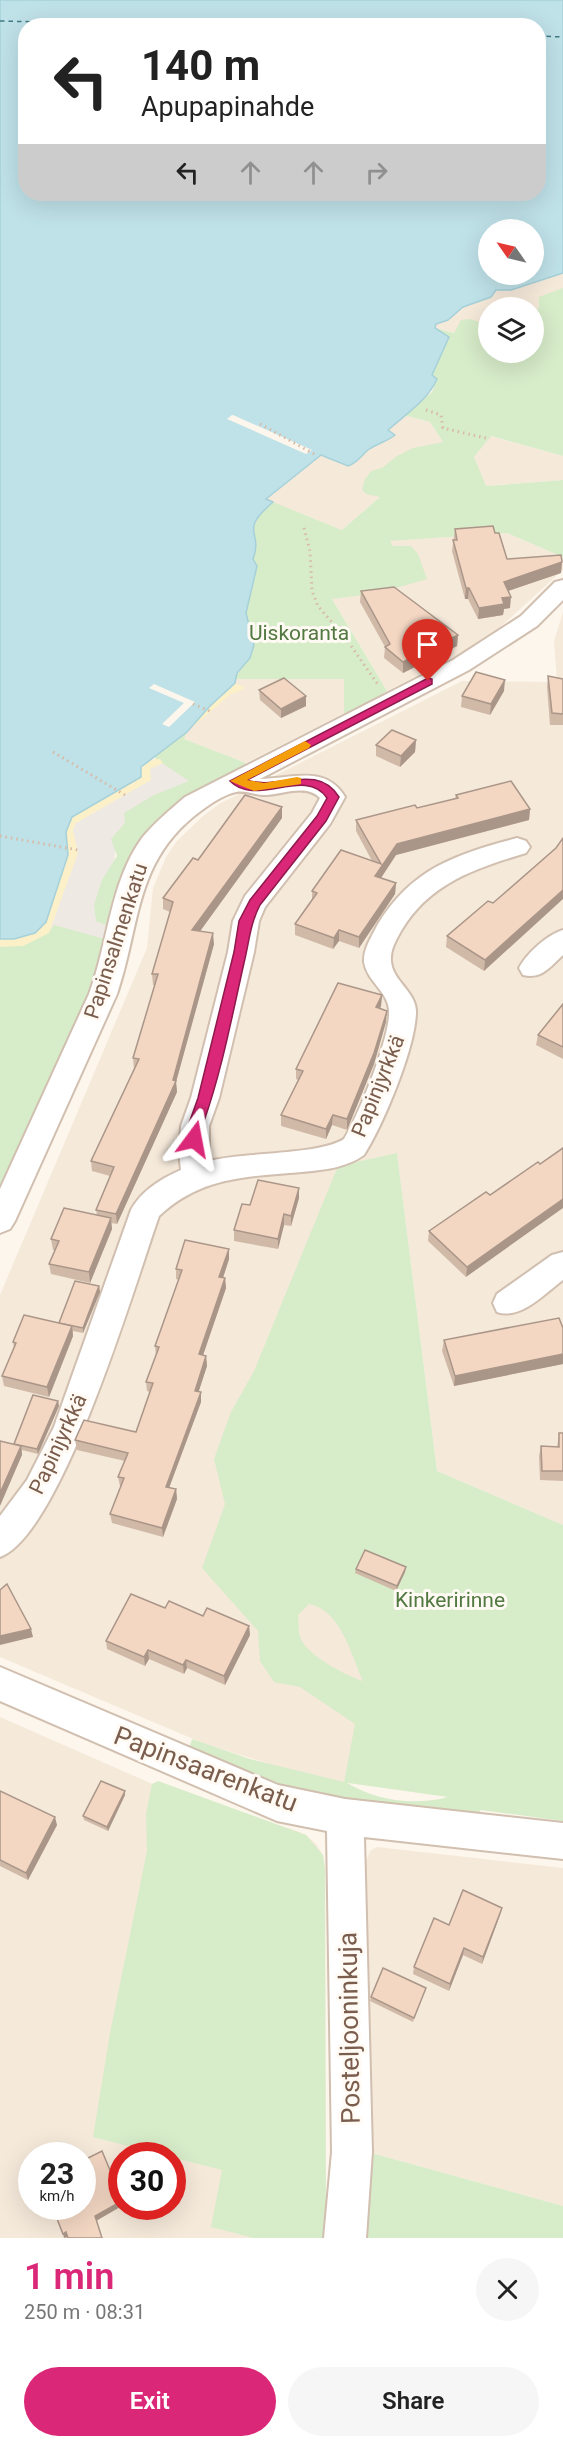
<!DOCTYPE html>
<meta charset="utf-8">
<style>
:root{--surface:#fff;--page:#f6f6f6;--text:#222;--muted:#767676;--accent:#db2777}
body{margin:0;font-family:Roboto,sans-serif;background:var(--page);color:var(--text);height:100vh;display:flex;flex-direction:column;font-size:22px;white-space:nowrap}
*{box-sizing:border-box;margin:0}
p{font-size:20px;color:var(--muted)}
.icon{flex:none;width:33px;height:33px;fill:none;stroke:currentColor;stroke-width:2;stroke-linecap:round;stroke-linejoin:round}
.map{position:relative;height:2238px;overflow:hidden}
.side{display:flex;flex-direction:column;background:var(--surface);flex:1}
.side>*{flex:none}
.top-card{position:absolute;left:18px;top:18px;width:528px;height:183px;border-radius:24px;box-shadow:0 6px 24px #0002;background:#fff;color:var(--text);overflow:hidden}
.needle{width:39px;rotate:304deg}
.fabs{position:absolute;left:478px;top:219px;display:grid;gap:12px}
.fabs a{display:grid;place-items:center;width:66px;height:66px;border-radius:50%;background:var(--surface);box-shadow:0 6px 24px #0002;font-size:30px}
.speed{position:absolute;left:18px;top:2142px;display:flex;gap:12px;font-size:30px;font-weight:700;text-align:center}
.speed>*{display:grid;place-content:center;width:78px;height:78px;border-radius:50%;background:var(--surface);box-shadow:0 6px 24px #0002;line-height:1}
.speed small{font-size:15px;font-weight:400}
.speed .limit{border:9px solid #d22;background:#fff;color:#111}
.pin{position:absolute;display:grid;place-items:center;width:51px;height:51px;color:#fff;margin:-62px -26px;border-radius:50% 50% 50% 0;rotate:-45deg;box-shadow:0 0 6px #0007}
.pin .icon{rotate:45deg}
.me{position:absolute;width:66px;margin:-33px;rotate:13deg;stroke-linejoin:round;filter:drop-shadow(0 0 4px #0008)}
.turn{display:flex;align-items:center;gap:21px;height:126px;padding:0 24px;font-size:27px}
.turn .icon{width:78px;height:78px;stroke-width:2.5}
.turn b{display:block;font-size:42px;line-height:51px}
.lanes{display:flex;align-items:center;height:57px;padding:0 24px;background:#0003;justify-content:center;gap:30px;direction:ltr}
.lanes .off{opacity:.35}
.round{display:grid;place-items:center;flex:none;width:63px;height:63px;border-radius:32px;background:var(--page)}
.overview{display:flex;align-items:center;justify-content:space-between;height:102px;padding:0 24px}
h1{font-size:36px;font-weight:600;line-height:45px;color:var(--accent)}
.cta{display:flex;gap:12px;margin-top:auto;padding:12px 24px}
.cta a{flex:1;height:69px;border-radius:36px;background:var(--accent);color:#fff;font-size:24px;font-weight:600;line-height:69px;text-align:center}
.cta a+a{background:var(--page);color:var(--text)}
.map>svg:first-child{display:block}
.residential{fill:#f5e9da;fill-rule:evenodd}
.industrial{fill:#efe9e4}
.green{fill:#d7ecc9;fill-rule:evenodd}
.sand{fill:#fbf0c8}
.water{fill:#bfe1e8;stroke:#a6d1d9;stroke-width:1.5;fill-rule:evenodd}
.pier{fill:#fdf6ec}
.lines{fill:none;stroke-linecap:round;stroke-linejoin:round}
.ferry{stroke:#437a85;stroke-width:1.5;stroke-dasharray:4.5 4;stroke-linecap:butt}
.minor-casing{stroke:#d1bfb0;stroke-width:4}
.path{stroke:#d8baa6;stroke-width:3;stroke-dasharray:1.5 4;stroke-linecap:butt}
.minor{fill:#fff;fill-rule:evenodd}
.wall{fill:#d1b9a8}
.shaded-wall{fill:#aa9688}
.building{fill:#f3d7c3;stroke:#aa9688;stroke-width:1.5}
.route{fill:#db2777;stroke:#8e194d;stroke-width:1.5}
.slow{fill:#f59e0b}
.labels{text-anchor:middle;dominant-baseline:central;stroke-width:6;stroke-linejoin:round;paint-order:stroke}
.park-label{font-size:21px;fill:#527942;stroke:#fffaf3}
.street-label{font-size:21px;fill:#7a5d4d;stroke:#fffaf3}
.near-street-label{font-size:26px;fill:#7a5d4d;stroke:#fffaf3}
</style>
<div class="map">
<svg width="563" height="2238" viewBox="0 0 563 2238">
<rect width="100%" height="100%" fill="#fdf6ec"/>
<g class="residential">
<polygon points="563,273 563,388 534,352 534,308 489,308 489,351 455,333 435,328 435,324 463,307 490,297 496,290 511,290"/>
<polygon points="404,415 430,422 443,442 342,530 265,499 321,454 359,459 369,449 385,441 388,430"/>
<polygon points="490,436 563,456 563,480 485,486 474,457"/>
<polygon points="507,533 563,557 563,570 485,641 387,691 332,599 374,542"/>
<polygon points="563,612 563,1525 437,1471 397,1154 338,1166 364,1682 344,1783 296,1772 205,1744 0,1657 0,1295 147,948 153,888 166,857 176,842 203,816 219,804 462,681 557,682 554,641"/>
<polygon points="236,679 345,679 344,713 246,763 181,738"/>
<path d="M0,1717L173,1793L294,1830L306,1835L316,1844L323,1855L325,1869L326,2238H0ZM32,2156H82V2206H32ZM122,2156H172V2206H122Z"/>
<polygon points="377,1847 563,1868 563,2206 368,2152 364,1867 370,1851"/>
</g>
<polygon class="industrial" points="156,759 178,772 218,777 141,817 115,850 114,883 104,942 42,929 67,826"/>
<g class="green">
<polygon points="563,288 563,456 491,436 474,457 486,486 563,480 563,557 507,533 390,541 393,546 411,546 418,554 427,579 379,593 332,599 387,691 355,711 344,713 344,679 236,679 203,527 262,511 273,502 342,530 380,497 366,494 362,489 365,479 371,471 382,468 397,456 413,448 443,442 430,422 404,415 432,392 437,380 417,371 435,324 435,328 454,333 461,320 470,319 489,325 489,352 534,352 534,316 539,307 539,297"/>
<polygon points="187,732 184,739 246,763 242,768 183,800 147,833 108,926 96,921 94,905 102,880 117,856 111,839 125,823 124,813 154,795 189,781 156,759 153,752"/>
<polygon points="0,919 50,931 54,925 105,939 102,969 0,1203"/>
<path d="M397,1153L437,1471L563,1525V1821L481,1810L476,1817L347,1801L280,1785L188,1752L192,1739L250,1759L344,1782L355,1724L300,1687L274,1682L260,1661L258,1631L202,1568L225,1504L214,1459L231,1412L254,1371L338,1166ZM309,1604C341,1610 351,1655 363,1681C347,1676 308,1656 301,1639C298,1633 299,1622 298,1615ZM347,1783H348L448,1797C414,1806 378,1801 347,1783Z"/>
<polygon points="158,1781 306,1835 323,1855 325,1869 326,2238 254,2238 211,2227 222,2170 93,2137 110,2033 147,1851 146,1814 152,1784"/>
<polygon points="368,2152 563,2206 563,2238 366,2238"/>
</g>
<g class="sand">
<polygon points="235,683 246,688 230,695 187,732 210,706"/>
<path d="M160,759L163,763L150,769L151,780L76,823L73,830L78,853L49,933L23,946L0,947V939H14L46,922L68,855L66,832L72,817L119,788L135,782C141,770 145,758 160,759Z"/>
</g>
<path class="water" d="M0,0H563V273L511,290H496L491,297L463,307L448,320L436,324L435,328L449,337L432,375L437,379C429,399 405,415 388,430L395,435C387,442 377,443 368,450C361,456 357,463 348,466L321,455L266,499L273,502C237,533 264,530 253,559L257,566L246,613L254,645L250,658L237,673L235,683L210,706L187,732L141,767V777L72,817L66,832L68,855L46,922L35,933L14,939H0ZM26,26H538V194H26ZM489,230H534V274H489Z"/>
<g class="pier">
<polygon points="232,415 233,415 312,450 306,454 227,419"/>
<polygon points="154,684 195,702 169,727 162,724 184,703 149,688"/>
</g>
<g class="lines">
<g class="ferry">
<polyline points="0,21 208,26"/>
<polyline points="538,36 563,37"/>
</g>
<defs>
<g id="minor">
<path d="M563,580V600L537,626L469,670L260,779C292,779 325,764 345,797L330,824L265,907L259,921L254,952L219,1098L209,1126V1161C243,1152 320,1155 344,1139C358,1117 391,1036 389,1010C388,992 367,981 364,962C363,949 372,936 378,924C412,868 457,854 517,838L526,841L530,847L526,853C476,868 429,883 401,931C396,940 390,950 391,961C392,981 417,992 416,1013C415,1049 383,1125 364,1155C346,1168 323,1170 302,1172C246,1177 202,1176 159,1216C135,1284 62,1534 0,1557V1516L27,1480L54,1427L131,1210C141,1191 162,1178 181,1170L179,1152L181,1126L191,1098L228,952L233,921L245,896L312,813L320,798C306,784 284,794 267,795C258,796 245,790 236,792C222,795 204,808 193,817C134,866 140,927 117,994L15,1221L10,1229L0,1233V1189L89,994C108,944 110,882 142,838C155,822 170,810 185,797L453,660L521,616L555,582Z"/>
<path d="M563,930V955C550,967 541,980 523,975L519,968C527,953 547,935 563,930Z"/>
<path d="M563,1252V1280C544,1294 521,1320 497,1312L493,1303L497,1294L552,1255Z"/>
<polygon points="0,1667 278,1785 345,1799 563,1823 563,1859 364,1837 372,2152 366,2238 324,2238 332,2152 327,1831 277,1821 0,1701"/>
</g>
</defs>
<use href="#minor" class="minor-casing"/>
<g class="path">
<polyline points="426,410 441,415 443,428 490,439"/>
<polyline points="260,424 316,455"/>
<polyline points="304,528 310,551 312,591 318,606 347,640 379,686"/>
<polyline points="193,704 212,712"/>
<polyline points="53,752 125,795"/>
<polyline points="0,836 78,850"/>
</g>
<use href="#minor" class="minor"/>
</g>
<g class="wall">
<polygon points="455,529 495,533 507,559 562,562 561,573 508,591 510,608 504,609 503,615 478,619 468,599 465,599 452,551"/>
<polygon points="361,591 458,635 457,646 403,673 384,658 385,647 360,602"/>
<polygon points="548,676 563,679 563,725 550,725 547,687"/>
<polygon points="259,690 306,696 306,706 281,718 260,700"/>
<polygon points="504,691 490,715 461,707 462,696"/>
<polygon points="416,740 415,752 400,767 376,756 376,745"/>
<polygon points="456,795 530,809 529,820 396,855 381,878 396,883 395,894 359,948 339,941 333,949 295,935 295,924 312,900 312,891 372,861 356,831 356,820 417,808 455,799"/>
<polygon points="282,818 200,931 214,944 176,1082 177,1092 117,1224 111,1223 112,1229 90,1283 51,1274 49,1264 55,1250 53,1250 51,1239 97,1215 96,1210 110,1176 92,1171 91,1161 134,1069 133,1058 155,985 153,985 152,974 170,912 163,909 163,898 198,860"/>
<polygon points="556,848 484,971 446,947 447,936 493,903"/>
<polygon points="382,995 381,1006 380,1008 386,1022 374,1064 347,1130 332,1125 326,1139 281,1126 281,1115 298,1080 296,1079 296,1069"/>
<polygon points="563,1004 563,1059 536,1045 538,1035"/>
<polygon points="299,1188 299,1198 291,1226 284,1225 278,1249 234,1241 234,1230 250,1205"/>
<polygon points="486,1192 466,1277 428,1241 429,1231"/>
<polygon points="229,1249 229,1259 223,1278 225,1278 226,1288 203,1355 206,1356 207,1366 198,1392 201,1392 201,1402 169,1488 176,1489 177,1499 163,1537 112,1523 110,1514 121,1486 120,1486 118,1477 125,1461 77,1450 75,1440 136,1432 150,1392 147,1391 146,1382 156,1356 155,1346 179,1280 176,1279 176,1269"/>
<polygon points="99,1286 100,1292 83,1333 73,1331 73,1336 49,1397 4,1386 2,1376 14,1348 13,1342 59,1323"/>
<polygon points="563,1328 563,1364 454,1386 442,1351 444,1340"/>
<polygon points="58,1401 59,1406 38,1454 22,1450 22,1455 14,1444"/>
<polygon points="559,1433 563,1433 563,1481 540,1480 539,1456 541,1446 557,1447"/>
<polygon points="406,1567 405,1572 396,1591 355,1573 356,1569"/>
<polygon points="165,1608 203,1616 249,1626 250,1635 225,1685 187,1668 184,1674 149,1659 145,1666 107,1649 106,1641"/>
<polygon points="0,1791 57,1825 28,1880 0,1866"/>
<polygon points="125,1791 125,1795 108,1831 84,1820 83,1816"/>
<polygon points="500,1915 482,1964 463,1955 449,1991 413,1974 414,1967 449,1925"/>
<polygon points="426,1988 413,2022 370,2001 371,1997"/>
</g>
<g class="shaded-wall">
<polygon points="562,562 561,573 502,593 504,582"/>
<polygon points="466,588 469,588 468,599 465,599"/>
<polygon points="511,597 510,608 504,609 503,615 478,619 479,608 502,598"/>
<polygon points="458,635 457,646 403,673 403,662"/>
<polygon points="505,680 504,691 490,715 491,704"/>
<polygon points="306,696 306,706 281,718 281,709"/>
<polygon points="416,740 415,752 400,767 401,756"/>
<polygon points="282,807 282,818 193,941 192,930"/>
<polygon points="530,809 529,820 396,855 375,887 375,876 397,844"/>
<polygon points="396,883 395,894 359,948 359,937"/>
<polygon points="563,890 563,899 484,971 485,960"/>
<polygon points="339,930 339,941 333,949 334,938"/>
<polygon points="213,933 214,944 176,1082 177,1092 117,1224 116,1214 173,1080"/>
<polygon points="382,995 381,1006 376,1018 376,1007"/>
<polygon points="387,1011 386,1022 374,1064 347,1130 347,1119"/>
<polygon points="333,1115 332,1125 326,1139 326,1129"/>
<polygon points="299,1188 299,1198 291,1226 291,1216"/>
<polygon points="563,1199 563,1208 466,1277 467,1267"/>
<polygon points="284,1214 284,1225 278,1249 278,1239"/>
<polygon points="111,1218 112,1229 90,1283 89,1272"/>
<polygon points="229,1249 229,1259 220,1287 219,1277"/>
<polygon points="225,1278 226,1288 200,1364 199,1354"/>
<polygon points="99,1286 100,1292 83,1333 83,1328"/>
<polygon points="72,1326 73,1336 49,1397 47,1387"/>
<polygon points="563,1354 563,1364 454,1386 455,1376"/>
<polygon points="206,1356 207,1366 196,1400 195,1391"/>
<polygon points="201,1392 201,1402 166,1496 166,1487"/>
<polygon points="58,1401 59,1406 38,1454 37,1449"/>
<polygon points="21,1446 22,1455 0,1506 0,1493"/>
<polygon points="176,1489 177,1499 163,1537 162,1528"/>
<polygon points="406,1567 405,1572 396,1591 397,1586"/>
<polygon points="249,1626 250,1635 225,1685 224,1676"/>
<polygon points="31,1629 33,1637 0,1645 0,1636"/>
<polygon points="148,1650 149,1659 145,1666 144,1657"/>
<polygon points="186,1660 187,1668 184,1674 183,1665"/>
<polygon points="125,1791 125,1795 108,1831 107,1827"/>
<polygon points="55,1817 57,1825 28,1880 26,1873"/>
<polygon points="502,1908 500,1915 482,1964 483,1957"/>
<polygon points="464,1948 463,1955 449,1991 450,1984"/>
<polygon points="122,2201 122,2206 96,2221 95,2216"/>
<polygon points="66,2232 68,2237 64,2238 63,2234"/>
</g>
<g class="building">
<polygon points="493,526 495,533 499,533 507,559 561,555 562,562 504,582 511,597 502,598 504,604 479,608 469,588 466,588 453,540 457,540 455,529"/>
<polygon points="394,587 458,635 403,662 385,647 390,644 361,591"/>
<polygon points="476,672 505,680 491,704 462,696"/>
<polygon points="548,676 563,679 563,714 552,713"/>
<polygon points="284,678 306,696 281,709 259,690"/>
<polygon points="392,730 416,740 401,756 376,745"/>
<polygon points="511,781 530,809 397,844 375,876 396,883 359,937 339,930 334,938 295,924 317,893 312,891 341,850 381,864 356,820 415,805 417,808 458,798 456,795"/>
<polygon points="245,795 282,807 192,930 213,933 173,1080 176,1081 116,1214 96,1210 114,1167 91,1161 139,1059 133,1058 158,974 152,974 173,902 163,898 193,858 198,860"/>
<polygon points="563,838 563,890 485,960 447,936 488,901 493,903 556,848"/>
<polygon points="338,983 382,995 376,1007 387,1011 374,1053 347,1119 333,1115 326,1129 281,1115 303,1071 296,1069"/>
<polygon points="563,1004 563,1047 538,1035"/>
<polygon points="563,1148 563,1199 467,1267 429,1231 486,1192 490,1195 538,1162 540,1164"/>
<polygon points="258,1180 299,1188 291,1216 284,1214 278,1239 234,1230 242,1204 250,1205"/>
<polygon points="64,1208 111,1218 89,1272 49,1264 59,1241 51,1239"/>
<polygon points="185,1240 229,1249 219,1277 225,1278 199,1354 206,1356 195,1391 201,1392 166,1487 176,1489 162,1528 110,1514 124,1478 118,1477 128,1453 75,1440 84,1420 136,1432 153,1383 146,1382 159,1347 155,1346 182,1270 176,1269"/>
<polygon points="75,1281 99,1286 83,1328 59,1323"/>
<polygon points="24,1315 72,1326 47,1387 2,1376 16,1343 13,1342"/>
<polygon points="559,1318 563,1328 563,1354 455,1376 444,1340"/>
<polygon points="33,1395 58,1401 37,1449 14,1444"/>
<polygon points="559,1433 563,1433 563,1471 542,1471 541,1446 559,1447"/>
<polygon points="0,1441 21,1446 0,1493"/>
<polygon points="365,1550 406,1567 397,1586 356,1569"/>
<polygon points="7,1584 31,1629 0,1636 0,1590"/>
<polygon points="131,1594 165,1608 169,1601 203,1616 207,1608 249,1626 224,1676 186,1660 183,1665 148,1650 144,1657 106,1641"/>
<polygon points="101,1781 125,1791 107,1827 83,1816"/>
<polygon points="0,1791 55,1817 26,1873 0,1860"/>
<polygon points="463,1890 502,1908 483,1957 464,1948 450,1984 414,1967 434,1918 449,1925"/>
<polygon points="383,1968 426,1988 414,2018 371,1997"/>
<polygon points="102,2151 122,2199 122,2201 95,2216 102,2238 68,2238 66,2232 63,2234 52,2206 82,2206 82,2161"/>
</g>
<path class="route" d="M428,678L432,679V684L247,780C277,791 317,762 339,797L326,821L260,905C250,924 249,943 244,963C232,1016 222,1070 204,1121C201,1128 202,1136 199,1143H189L188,1126L198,1098L234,952L239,921L250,900L317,816L327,798C305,766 256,808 230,781Z"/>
<polygon class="slow" points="305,741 311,745 309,748 247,780 264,783 297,777 301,778 301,784 254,791 230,781"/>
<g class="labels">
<g class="park-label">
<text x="299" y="633">Uiskoranta</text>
<text x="450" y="1600">Kinkeririnne</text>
</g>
<g class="street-label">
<text transform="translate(116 941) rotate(-72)">Papinsalmenkatu</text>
<text transform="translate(378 1086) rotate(-68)">Papinjyrkkä</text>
<text transform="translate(58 1444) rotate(-65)">Papinjyrkkä</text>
</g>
<g class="near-street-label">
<text transform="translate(206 1769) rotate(21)">Papinsaarenkatu</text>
<text transform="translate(349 2028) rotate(-91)">Posteljooninkuja</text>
</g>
</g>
</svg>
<div class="fabs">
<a><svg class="needle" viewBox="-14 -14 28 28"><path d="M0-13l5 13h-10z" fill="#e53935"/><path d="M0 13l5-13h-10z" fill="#767676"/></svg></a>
<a><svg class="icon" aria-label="layers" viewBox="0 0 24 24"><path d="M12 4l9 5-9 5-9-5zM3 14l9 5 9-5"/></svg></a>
</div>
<div class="speed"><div>23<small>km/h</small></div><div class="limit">30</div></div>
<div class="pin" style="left:428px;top:681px;background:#d93025"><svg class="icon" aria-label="arrive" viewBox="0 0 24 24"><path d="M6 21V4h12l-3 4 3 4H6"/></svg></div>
<svg class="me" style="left:194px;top:1139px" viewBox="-20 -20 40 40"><path d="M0-17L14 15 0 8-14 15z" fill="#db2777" stroke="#fff" stroke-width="4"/></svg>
<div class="top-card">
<div class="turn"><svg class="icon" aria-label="left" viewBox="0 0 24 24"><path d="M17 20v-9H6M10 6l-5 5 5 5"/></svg><div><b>140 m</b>Apupapinahde</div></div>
<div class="lanes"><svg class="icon" aria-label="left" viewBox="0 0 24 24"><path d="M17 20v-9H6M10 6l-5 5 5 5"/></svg><svg class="icon off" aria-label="ahead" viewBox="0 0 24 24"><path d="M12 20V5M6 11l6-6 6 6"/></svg><svg class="icon off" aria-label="ahead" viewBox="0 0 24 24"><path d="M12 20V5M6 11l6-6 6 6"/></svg><svg class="icon off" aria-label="right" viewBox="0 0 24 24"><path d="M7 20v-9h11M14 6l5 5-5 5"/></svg></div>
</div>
</div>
<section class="side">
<div class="overview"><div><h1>1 min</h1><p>250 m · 08:31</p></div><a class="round"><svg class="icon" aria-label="close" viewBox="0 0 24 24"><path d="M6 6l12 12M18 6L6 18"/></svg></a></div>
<div class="cta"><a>Exit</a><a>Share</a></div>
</section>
